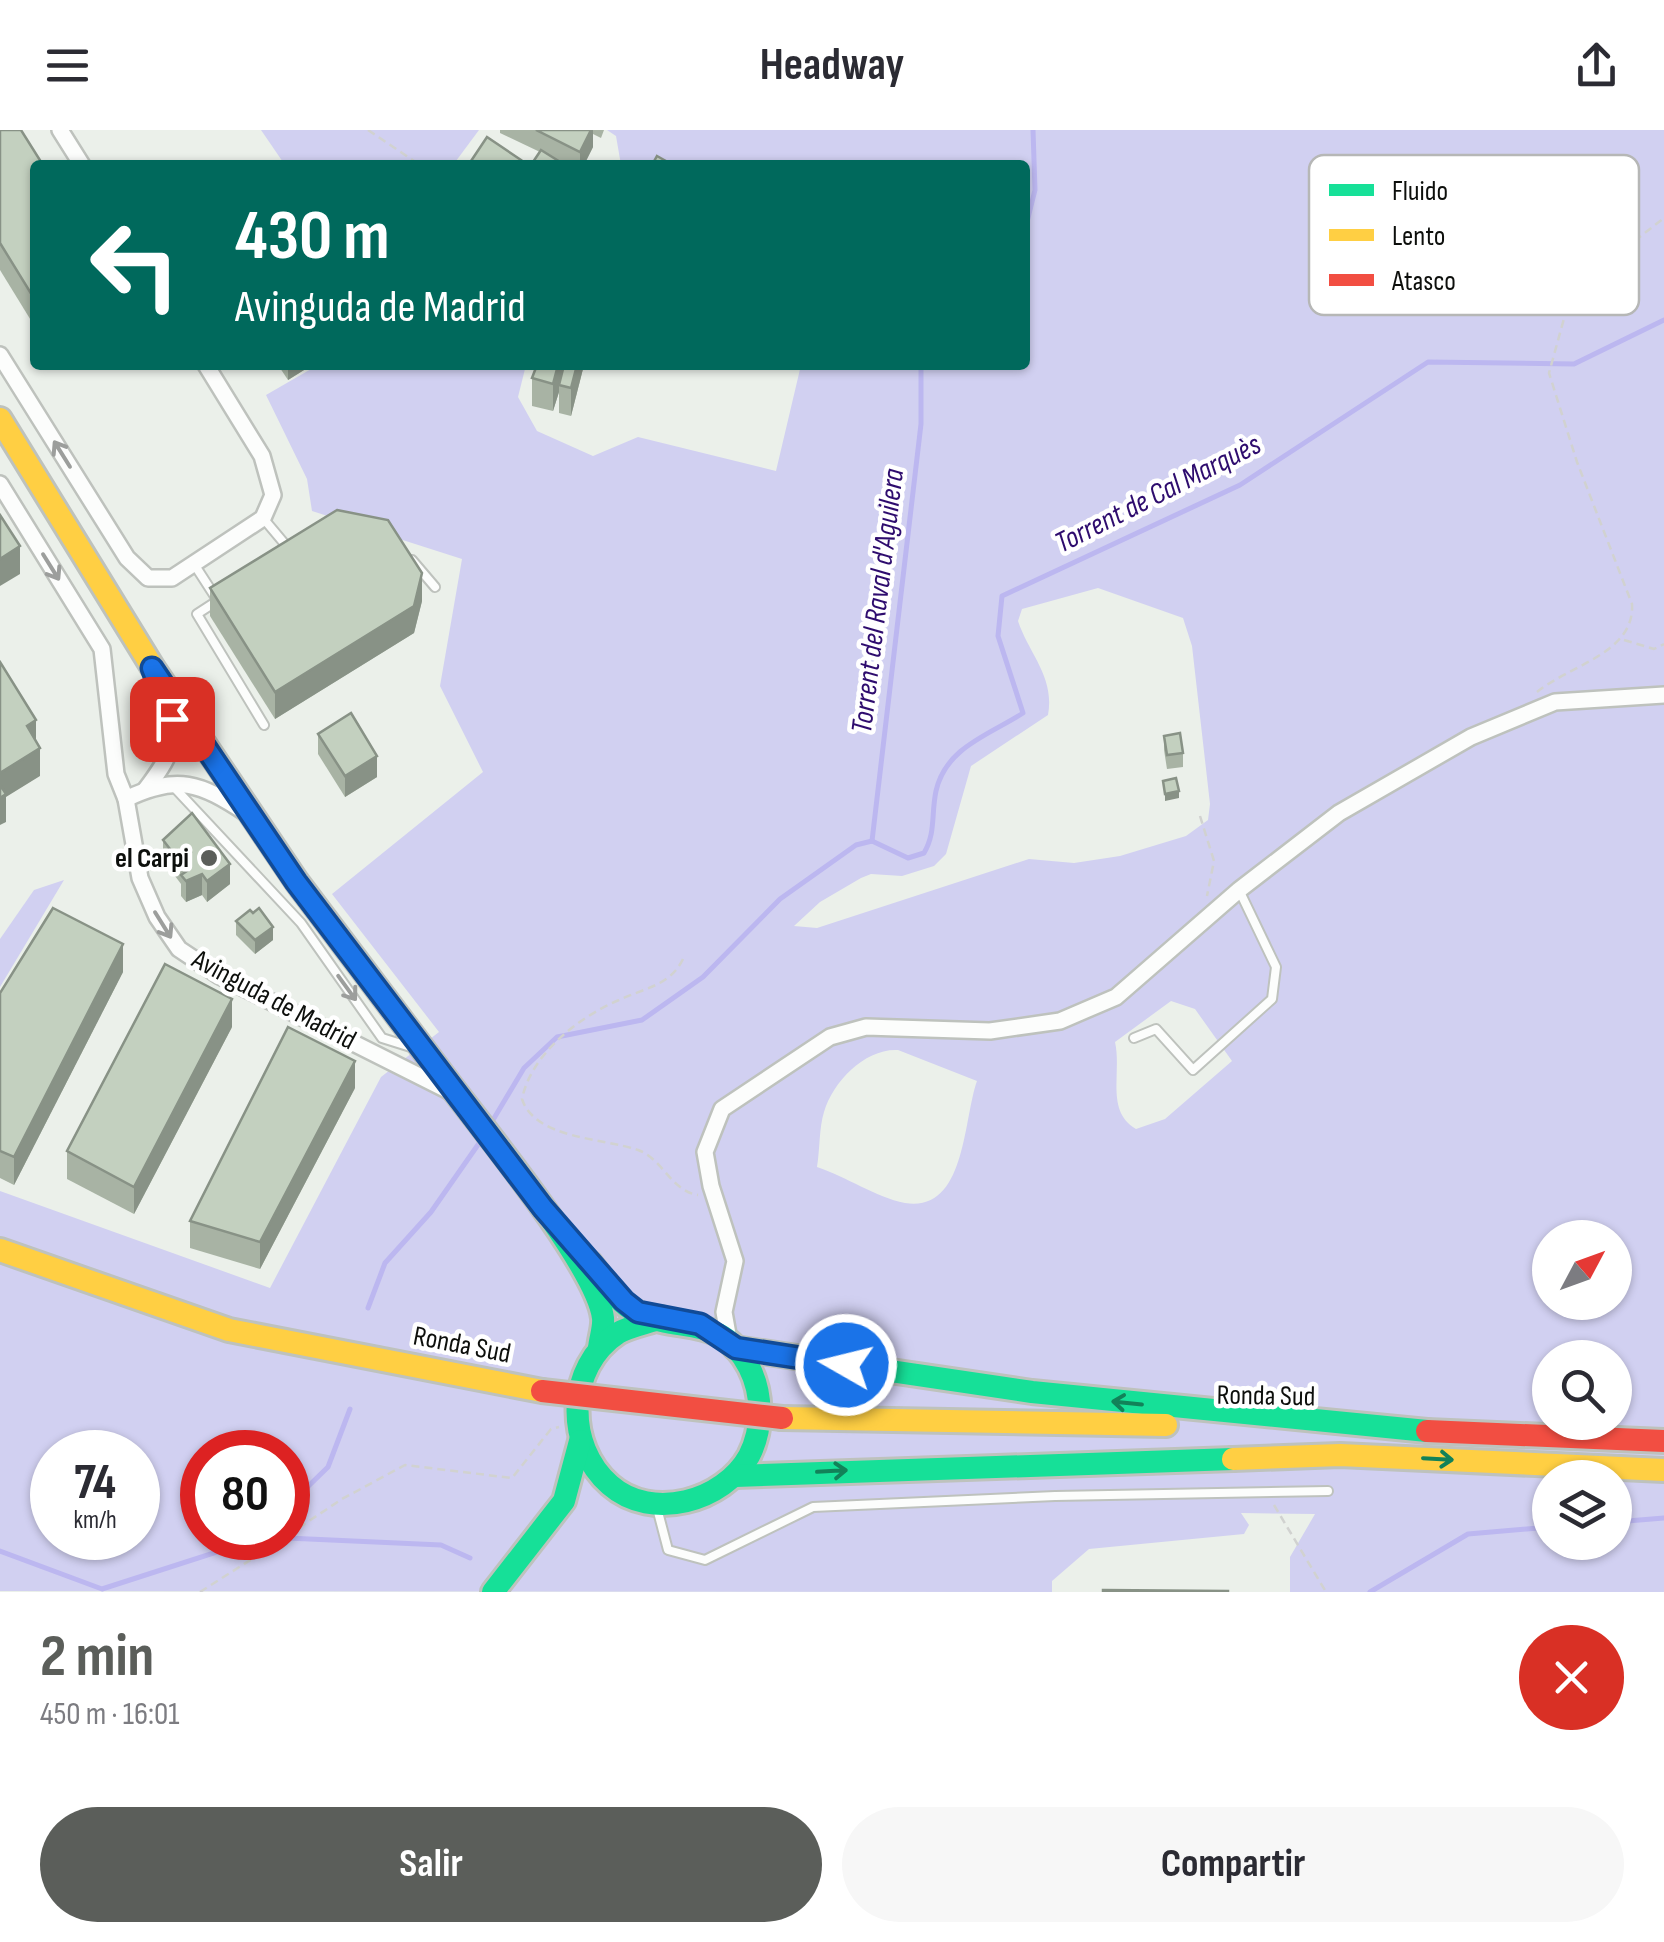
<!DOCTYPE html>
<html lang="es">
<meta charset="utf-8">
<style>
:root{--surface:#fff;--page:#f7f7f7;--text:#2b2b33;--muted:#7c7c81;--accent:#5b5e5a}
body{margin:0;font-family:"Sofia Sans Condensed",sans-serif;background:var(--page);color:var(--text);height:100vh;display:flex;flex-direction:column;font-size:38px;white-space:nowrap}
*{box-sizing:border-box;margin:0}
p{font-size:32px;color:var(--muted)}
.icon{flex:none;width:55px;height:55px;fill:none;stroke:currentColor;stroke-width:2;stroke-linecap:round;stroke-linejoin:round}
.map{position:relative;height:1462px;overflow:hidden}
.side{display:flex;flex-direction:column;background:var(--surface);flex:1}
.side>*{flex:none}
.guide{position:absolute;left:30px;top:30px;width:1000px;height:210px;border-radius:10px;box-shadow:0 2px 8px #0004;background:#00695c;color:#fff;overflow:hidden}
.needle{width:65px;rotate:49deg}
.fabs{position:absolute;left:1532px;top:1090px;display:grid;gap:20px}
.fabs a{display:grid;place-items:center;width:100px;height:100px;border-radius:50%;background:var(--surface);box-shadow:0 2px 8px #0004;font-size:50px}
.speed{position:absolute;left:30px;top:1300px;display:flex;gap:20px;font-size:50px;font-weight:700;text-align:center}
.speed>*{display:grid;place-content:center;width:130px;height:130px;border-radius:50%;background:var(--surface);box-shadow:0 2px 8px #0004;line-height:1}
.speed small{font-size:25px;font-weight:400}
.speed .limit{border:15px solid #d22;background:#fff;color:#111}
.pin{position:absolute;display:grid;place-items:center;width:85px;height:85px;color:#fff;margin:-42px;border-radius:20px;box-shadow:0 5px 15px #0006}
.me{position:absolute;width:110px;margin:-55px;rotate:278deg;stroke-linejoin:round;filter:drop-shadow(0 0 8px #0008)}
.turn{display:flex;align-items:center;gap:35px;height:210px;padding:0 40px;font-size:45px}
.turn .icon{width:130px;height:130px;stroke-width:2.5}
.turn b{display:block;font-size:70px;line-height:85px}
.round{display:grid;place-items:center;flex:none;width:105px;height:105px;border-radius:52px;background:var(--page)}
.summary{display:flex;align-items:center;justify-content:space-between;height:170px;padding:0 40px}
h1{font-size:60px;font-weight:700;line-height:75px;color:var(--accent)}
.cta{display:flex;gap:20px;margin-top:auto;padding:20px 40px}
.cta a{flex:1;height:115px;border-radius:60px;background:var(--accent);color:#fff;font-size:40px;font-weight:700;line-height:115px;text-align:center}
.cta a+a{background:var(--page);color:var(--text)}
header{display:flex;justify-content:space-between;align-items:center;height:130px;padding:0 40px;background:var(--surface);font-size:45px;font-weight:700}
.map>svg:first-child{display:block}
.green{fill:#d1d0f1;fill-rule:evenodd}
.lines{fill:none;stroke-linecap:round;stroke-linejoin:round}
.stream{stroke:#bcb7f0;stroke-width:5}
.lane-casing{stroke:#bec2bd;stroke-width:12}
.street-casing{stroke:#bec2bd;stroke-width:20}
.fast-casing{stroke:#bec2bd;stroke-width:28}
.slow-casing{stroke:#bec2bd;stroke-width:28}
.jam-casing{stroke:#bec2bd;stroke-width:28}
.path{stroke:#d1d2d0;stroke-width:2.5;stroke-dasharray:8 5;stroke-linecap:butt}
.lane{stroke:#fcfdfc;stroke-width:8}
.street{stroke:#fcfdfc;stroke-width:15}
.fast{stroke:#16e098;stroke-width:22}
.slow{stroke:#ffcf43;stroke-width:22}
.jam{stroke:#f24e42;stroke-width:22}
.jam-bridge-casing{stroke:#bec2bd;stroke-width:28;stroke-linecap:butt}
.jam-bridge{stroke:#f24e42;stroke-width:22}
.wall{fill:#a8b3a4}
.shaded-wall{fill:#889286}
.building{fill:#c3d0bf;stroke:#889286;stroke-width:2.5}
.oneway{stroke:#9c9e9c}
.oneway2{stroke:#128259}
.route-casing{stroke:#114b97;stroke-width:25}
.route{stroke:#1a73e8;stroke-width:18}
.poi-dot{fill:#5b5e5a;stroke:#fff;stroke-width:4}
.labels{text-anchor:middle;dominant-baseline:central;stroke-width:9;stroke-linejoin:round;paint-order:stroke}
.poi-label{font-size:28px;font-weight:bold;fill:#0d0f0c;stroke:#fff;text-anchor:end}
.street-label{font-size:28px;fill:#0d0f0c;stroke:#fff}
.water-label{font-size:30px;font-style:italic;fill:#2e0c6e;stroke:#fff}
.key{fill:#fff;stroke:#b6b7b6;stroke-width:2.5}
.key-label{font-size:28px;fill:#0d0f0c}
</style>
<header><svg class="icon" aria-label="menu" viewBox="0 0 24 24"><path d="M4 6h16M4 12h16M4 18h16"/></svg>Headway<svg class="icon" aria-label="share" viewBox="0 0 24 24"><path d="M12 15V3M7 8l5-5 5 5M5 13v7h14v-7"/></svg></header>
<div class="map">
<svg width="1664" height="1462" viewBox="0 0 1664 1462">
<rect width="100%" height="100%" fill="#ebf0ea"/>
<g class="green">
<polygon points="261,0 479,0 453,35 285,35"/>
<path d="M607,0H1664V1462H1290V1427L1315,1384L1241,1383L1249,1395L1244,1404L1089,1419L1052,1451V1462L0,1461V1061L270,1158L381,947L439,902L332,764L483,642L440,556L462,429L312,381L307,349L266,265L318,235H526L518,267L537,301L593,326L638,307L776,341L801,235H1025V35H621L616,6ZM1098,458L1183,488L1192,516L1210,674L1208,690L1186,706L1120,726L1074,733L1029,729L817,798L794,796L820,772L861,748L871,744L902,746L934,736L946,724L971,636L1048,585C1055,547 1029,524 1018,491L1022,479ZM1171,871L1195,879L1232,931L1165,989L1136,999C1105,981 1122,943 1115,912ZM898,920L977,951C963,990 966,1083 905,1073C875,1067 847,1047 817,1037C820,1019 819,998 824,982C833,951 866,918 898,920ZM1550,1108H1615V1172H1550ZM1550,1228H1615V1292H1550ZM52,1322H138V1408H52ZM202,1322H288V1408H202ZM1550,1348H1615V1412H1550Z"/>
<polygon points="64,750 0,857 0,809 34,760"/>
</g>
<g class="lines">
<g class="stream">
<polyline points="1025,100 1035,60 1033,0"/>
<path d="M872,711L908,728L924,723C936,703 931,684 936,661C946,617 989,605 1023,583L998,506L1002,466L1240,355L1428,232L1574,234L1664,190"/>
<polyline points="872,711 921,294 921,235"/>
<polyline points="490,995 524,938 557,907 642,890 703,847 780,769 856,715 872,711"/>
<polyline points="368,1178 385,1133 431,1082 482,1009"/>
<polyline points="288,1376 328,1337 350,1279"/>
<polyline points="1615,1392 1664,1388"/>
<polyline points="287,1408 441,1415 470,1428"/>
<polyline points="0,1421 102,1459 260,1408"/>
<polyline points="1370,1462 1468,1404 1550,1397"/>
</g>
<defs>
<g id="lane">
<polyline points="263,388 289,419"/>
<polyline points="412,430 435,457"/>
<polyline points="194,434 216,468"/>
<polyline points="217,471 197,484 264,595"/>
<polyline points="172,655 301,793 382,908 417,919"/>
<polyline points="1134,908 1156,899 1193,940 1272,869 1276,837 1240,762"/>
<polyline points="657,1378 668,1420 705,1430 813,1377 1055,1366 1328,1361"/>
</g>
<g id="street">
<polyline points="60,0 82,35"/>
<polyline points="0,225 127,428 148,448 172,448 263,388 273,365 262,326 206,235"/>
<polyline points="0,354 102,519 116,644 126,669 140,748 157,787 179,819 218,845 451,962"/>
<path d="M146,659C170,627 181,609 166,570"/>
<path d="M126,669C178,644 200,653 246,683"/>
<polyline points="729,1210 724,1182 735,1131 711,1056 705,1022 722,979 830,907 866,897 990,901 1060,891 1116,867 1239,760 1339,683 1471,607 1555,572 1664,565"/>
</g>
<g id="fast">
<path d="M447,951C482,997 597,1137 603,1188C604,1197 600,1208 599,1218"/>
<path d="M591,1134C604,1151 618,1174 638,1183C683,1204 720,1183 749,1237C763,1264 763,1299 749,1326C724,1371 652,1392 610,1355C565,1316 566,1237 618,1203C630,1196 648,1193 661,1188"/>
<polyline points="735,1218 1032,1262 1427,1301"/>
<polyline points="735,1346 1233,1329"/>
<polyline points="493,1462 564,1371 580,1311"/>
</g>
<g id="slow">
<polyline points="0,289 153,538 297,752 447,951"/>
<polyline points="0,1120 229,1200 542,1261"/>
<polyline points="782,1288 1166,1295"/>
<polyline points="1233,1329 1340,1325 1664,1340"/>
</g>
<polyline id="jam" points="1427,1301 1664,1311"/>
</defs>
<use href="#lane" class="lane-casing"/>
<use href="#street" class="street-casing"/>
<use href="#fast" class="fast-casing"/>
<use href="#slow" class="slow-casing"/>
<use href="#jam" class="jam-casing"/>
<g class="path">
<polyline points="368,0 420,35"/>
<polyline points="1624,510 1654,519 1664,514"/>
<path d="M1537,562C1570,535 1635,523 1632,474L1577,332L1549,243L1568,174L1601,137L1664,88"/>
<polyline points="1200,686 1214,731 1207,766"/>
<path d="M683,829C670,856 644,858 619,870C579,887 531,924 522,969C535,1009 603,1008 638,1020C663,1029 671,1061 698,1065"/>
<polyline points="1274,1375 1326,1462"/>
<polyline points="288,1405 342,1369 405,1335 512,1348 551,1299 559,1297"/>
<polyline points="200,1462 285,1408"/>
</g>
<use href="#lane" class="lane"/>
<use href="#street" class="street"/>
<use href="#fast" class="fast"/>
<use href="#slow" class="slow"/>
<use href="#jam" class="jam"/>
<defs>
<polyline id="jam-bridge" points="542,1261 782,1288"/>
</defs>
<use href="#jam-bridge" class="jam-bridge-casing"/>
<use href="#jam-bridge" class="jam-bridge"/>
</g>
<g class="wall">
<polygon points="0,0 35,35 35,197 0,140"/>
<polygon points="500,0 604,0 601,8 593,4 593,17 584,35 531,35 540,22 500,3"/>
<polygon points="278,235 312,235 288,250"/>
<polygon points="584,235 571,286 559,283 559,262 553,281 532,276 532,248"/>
<polygon points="210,458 422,471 414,503 275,589 210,486"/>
<polygon points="318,604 377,647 345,667 318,624"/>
<polygon points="1164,606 1183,623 1183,637 1167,639 1164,620"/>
<polygon points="163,710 230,754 207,772 202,765 186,772 181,766 181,754 163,730"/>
<polygon points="236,791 273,810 255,824 236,805"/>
<polygon points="123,842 14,1055 0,1048 0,863"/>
<polygon points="232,897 134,1084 67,1049 67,1021"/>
<polygon points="355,958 260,1139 190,1118 190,1091"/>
</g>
<g class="shaded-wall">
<polygon points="591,0 593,0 593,17 584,35 580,35 580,22"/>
<polygon points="288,235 312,235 288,250"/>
<polygon points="558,235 566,235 559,255 559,262 553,281 553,254"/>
<polygon points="577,235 584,235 571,286 571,258"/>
<polygon points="20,416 20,444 0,456 0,429"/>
<polygon points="422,443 422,471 414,503 275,589 275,562"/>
<polygon points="36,590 36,618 27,596"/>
<polygon points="40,618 40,646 6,667 6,692 0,695 0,643"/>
<polygon points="377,626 377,647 345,667 345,646"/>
<polygon points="1179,661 1179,668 1165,671 1165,664"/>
<polygon points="230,734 230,754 207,772 207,751"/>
<polygon points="202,744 202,765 186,772 186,751"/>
<polygon points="273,797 273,810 255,824 255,810"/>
<polygon points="123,814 123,842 14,1055 14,1027"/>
<polygon points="232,869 232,897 134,1084 134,1057"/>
<polygon points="355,931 355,958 260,1139 260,1112"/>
</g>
<g class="building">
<polygon points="0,0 21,0 43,35 35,35 35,170 0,113"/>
<polygon points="536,0 591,0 580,22"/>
<polygon points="487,7 521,30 517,35 476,35 471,31"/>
<polygon points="541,20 565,35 531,35"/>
<polygon points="657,26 673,35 652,35"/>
<polygon points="537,235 558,235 553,254 532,248"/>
<polygon points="564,235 577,235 571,258 559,255"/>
<polygon points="337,380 388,390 422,443 414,476 275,562 210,458"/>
<polygon points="0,385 20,416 0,429"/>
<polygon points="0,532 36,590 27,596 40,618 0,643"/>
<polygon points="351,583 377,626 345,646 318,604"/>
<polygon points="1180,603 1183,623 1167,625 1164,606"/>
<polygon points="1176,648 1179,661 1165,664 1163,651"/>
<polygon points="0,655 6,664 0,668"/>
<polygon points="192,683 230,734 207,751 202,744 186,751 181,745 187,741 163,710"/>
<polygon points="53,778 123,814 14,1027 0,1021 0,863"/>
<polygon points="259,778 273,797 255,810 236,791 250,780 253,783"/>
<polygon points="165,834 232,869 134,1057 67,1021"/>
<polygon points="288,897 355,931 260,1112 190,1091"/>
<polygon points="1103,1460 1228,1461 1228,1462 1103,1462"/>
</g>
<defs><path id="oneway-shaft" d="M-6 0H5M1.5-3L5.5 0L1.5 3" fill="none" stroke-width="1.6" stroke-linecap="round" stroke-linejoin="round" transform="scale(2.5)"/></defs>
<g class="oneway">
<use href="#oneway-shaft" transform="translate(62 324) rotate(-122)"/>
<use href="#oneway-shaft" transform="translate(51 437) rotate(58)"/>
<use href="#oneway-shaft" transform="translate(163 795) rotate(58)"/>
<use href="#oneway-shaft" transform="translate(347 858) rotate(54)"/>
</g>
<g class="oneway2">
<use href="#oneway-shaft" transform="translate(1127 1273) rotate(-174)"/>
<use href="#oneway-shaft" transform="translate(1438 1329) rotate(3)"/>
<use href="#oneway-shaft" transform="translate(832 1341) rotate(-3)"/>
</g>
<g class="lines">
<defs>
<polyline id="route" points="172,589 152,538 296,752 543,1078 624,1171 638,1182 700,1194 736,1218 846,1235"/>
</defs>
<use href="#route" class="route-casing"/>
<use href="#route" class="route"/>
</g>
<circle class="poi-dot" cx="209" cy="728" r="10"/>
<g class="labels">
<g class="poi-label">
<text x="189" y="728">el Carpi</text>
</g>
<g class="street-label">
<text transform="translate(274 870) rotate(28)">Avinguda de Madrid</text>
<text transform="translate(462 1215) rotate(11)">Ronda Sud</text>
<text transform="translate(1266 1266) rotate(1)">Ronda Sud</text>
</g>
<g class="water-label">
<text transform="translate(1158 364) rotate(-27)">Torrent de Cal Marquès</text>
<text transform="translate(878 471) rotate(-83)">Torrent del Raval d'Aguilera</text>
</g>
</g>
<rect x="1309" y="25" width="330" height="160" rx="15" class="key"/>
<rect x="1329" y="54" width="45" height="12" fill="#16e098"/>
<rect x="1329" y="99" width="45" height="12" fill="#ffcf43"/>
<rect x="1329" y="144" width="45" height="12" fill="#f24e42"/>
<g class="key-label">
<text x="1392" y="70">Fluido</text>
<text x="1392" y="115">Lento</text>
<text x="1392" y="160">Atasco</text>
</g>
</svg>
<div class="fabs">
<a><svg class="needle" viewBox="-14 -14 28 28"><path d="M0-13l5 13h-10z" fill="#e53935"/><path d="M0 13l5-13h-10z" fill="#7c7c81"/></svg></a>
<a><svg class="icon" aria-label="search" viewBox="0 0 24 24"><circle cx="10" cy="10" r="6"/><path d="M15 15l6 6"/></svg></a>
<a><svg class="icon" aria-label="layers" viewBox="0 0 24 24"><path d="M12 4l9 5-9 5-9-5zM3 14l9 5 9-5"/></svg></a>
</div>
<div class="speed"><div>74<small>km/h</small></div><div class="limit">80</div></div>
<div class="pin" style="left:172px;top:589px;background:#d93025"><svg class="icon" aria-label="arrive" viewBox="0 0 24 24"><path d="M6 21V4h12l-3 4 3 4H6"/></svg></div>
<svg class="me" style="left:846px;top:1235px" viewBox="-20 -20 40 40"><circle r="17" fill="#1a73e8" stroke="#fff" stroke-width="3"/><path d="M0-11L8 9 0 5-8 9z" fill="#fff"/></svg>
<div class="guide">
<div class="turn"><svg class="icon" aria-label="left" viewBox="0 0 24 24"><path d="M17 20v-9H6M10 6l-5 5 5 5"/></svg><div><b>430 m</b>Avinguda de Madrid</div></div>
</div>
</div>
<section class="side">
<div class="summary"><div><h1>2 min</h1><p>450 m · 16:01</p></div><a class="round" style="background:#d93025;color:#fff"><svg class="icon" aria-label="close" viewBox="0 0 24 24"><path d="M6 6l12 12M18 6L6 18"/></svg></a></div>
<div class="cta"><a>Salir</a><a>Compartir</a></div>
</section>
